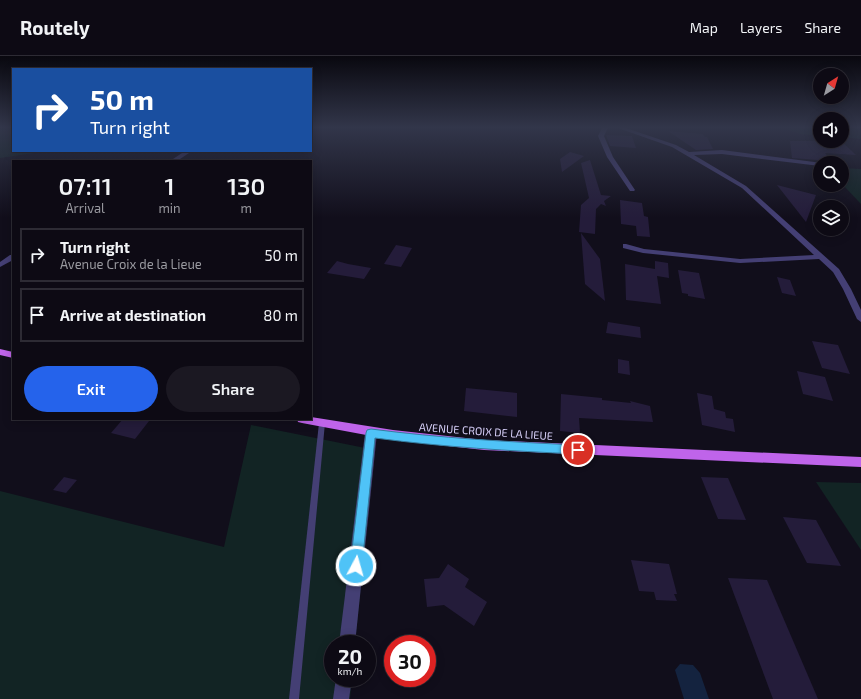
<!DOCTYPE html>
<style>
:root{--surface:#0d0a14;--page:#1b1822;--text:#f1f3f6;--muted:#9a9aa0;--line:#2d2b34;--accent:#2563eb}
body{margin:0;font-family:"Exo 2",sans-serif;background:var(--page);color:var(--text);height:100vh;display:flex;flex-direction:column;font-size:15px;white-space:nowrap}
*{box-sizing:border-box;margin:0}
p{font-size:13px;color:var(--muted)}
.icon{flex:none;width:22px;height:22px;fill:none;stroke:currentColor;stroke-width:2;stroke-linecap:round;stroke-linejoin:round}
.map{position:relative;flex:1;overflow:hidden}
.details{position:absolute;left:12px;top:104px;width:300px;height:260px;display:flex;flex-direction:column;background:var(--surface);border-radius:0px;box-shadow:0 2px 10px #0003,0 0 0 1px var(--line)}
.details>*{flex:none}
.banner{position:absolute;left:12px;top:12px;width:300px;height:84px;border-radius:0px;box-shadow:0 2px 10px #0003,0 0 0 1px var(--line);background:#1a4fa0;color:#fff;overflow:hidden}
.needle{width:26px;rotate:37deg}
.fabs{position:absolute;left:813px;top:12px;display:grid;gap:8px}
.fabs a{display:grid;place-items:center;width:36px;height:36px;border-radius:50%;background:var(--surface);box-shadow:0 2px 10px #0003,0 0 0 1px var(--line);font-size:20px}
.speed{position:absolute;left:324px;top:579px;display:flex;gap:8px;font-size:20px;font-weight:700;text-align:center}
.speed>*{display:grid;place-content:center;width:52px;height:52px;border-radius:50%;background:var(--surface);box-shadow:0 2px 10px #0003,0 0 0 1px var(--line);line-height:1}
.speed small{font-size:10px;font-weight:400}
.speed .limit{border:6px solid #d22;background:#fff;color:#111}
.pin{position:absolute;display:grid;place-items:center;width:34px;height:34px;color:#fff;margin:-17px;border:2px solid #fff;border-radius:50%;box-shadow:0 1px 4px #0007}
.me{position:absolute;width:44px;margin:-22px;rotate:6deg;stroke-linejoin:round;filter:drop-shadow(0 0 3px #0008)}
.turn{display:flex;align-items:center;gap:14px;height:84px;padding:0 12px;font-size:18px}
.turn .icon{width:52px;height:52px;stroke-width:2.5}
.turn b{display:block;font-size:28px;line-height:34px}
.eta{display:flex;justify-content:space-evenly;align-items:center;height:68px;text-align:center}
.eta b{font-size:24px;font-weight:600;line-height:28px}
.primary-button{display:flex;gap:8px;margin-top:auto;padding:8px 12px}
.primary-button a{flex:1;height:46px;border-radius:24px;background:var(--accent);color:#fff;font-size:16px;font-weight:600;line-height:46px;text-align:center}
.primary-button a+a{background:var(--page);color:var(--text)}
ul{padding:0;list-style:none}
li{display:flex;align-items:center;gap:12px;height:54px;margin:0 8px 6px;padding:0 4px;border:2px solid var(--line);border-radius:0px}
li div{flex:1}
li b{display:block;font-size:15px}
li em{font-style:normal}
header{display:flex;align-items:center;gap:24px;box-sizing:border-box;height:56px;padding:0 20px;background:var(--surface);border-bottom:1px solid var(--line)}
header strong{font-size:19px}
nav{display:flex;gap:22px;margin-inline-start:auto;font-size:14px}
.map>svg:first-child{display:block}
.green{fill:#122424}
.water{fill:#14233f}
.building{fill:#241c3a}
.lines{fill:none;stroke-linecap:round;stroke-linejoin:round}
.lane{fill:#443f74;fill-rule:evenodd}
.street{fill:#443f74;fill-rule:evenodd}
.primary{fill:#bf64ea;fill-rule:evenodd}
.route{fill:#4fc3f7;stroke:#337fa1}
.labels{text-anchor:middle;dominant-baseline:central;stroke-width:3.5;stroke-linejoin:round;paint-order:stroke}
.street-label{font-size:11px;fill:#d6cff8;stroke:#110e1b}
</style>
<header>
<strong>Routely</strong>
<nav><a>Map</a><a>Layers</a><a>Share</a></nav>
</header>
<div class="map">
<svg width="861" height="643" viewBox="0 0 861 643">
<rect width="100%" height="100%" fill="#110e1b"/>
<g class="green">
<polygon points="0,72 13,72 13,95 48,95 0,102"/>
<polygon points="781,72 820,72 820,80 801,78"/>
<polygon points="842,72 861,72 861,83 842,81"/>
<polygon points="842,112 861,113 861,148 842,128"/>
<polygon points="251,369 375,394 355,588 333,588 333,622 352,622 350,643 0,643 0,435 224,491"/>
<polygon points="816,426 861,427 861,494"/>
</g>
<polygon class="water" points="680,608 693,609 700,617 709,643 684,643 675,614"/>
<g class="building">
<polygon points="668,75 703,78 705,81 707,81 713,93 696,94"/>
<polygon points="606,79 632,80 636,92 610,90"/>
<polygon points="790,85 841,85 856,99 825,97 831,105 792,102"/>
<polygon points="570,96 584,100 562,116 560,103"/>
<polygon points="590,104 601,139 611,140 604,145 606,150 601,148 596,153 595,178 579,176 581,149 589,142 581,107"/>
<polygon points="777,129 816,139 806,166"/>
<polygon points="620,144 642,147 644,160 648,161 650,181 637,180 636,170 621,168"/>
<polygon points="581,177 600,203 605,245 585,228"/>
<polygon points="396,189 412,192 401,211 384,208"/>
<polygon points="337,205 348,208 371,212 364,223 327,217"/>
<polygon points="655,205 668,207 669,222 657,220 661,248 626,244 625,208 655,213"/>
<polygon points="678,214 699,217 705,243 688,240 688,238 682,237"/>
<polygon points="777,221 790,224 796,240 782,237"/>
<polygon points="608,266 640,271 641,282 606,277"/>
<polygon points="812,285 838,289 850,318 822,312"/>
<polygon points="618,303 629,305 630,319 618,317"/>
<polygon points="797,315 825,321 833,345 803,338"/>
<polygon points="466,332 517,337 517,361 464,355"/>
<polygon points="697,337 712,340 714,353 725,356 726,362 733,363 735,376 702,369"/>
<polygon points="561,338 602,342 602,344 631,347 630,345 650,350 653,366 579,362 580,377 560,375"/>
<polygon points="123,363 139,363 149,365 135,383 111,377"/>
<polygon points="64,421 77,424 66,437 53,434"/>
<polygon points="701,421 728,422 746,464 718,463"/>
<polygon points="783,461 816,464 841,510 807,507"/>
<polygon points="631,504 669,508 677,538 674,538 677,545 656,544 654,536 639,535"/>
<polygon points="448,508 469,523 465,531 487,546 474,570 444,549 427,551 424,523 439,522"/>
<polygon points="728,522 767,524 818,643 773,643"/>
</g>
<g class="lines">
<polygon class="lane" points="322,364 324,365 325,367 299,643 289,643 319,367 320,365"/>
<g class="street">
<polygon points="602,72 608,72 604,80 613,101 635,134 634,135 630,135 607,101 598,80"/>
<polygon points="618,72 626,72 676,89 689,96 722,94 822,107 820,107 820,110 722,98 694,99 746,130 839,213 851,233 861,254 861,266 857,263 843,233 833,216 819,203 740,207 643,197 623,192 623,188 626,188 644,193 740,203 814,199 742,132 672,91"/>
<polygon points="185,95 192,95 177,105 170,105"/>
<polygon points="10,199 13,199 13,204 0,211 0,206"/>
<polygon points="371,373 375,374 377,377 355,588 339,588 365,377 367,374"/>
<polygon points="336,622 352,622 349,643 333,643"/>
</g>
<g class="primary">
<polygon points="0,293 13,296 13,302 0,299"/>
<polygon points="311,361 393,374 484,384 861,401 861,411 484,394 393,384 302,367 298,366 297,363 311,363"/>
</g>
</g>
<linearGradient id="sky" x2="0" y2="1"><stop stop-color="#09080f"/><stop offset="0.44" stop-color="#32364a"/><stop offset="1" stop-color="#32364a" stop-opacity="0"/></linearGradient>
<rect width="861" height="162" fill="url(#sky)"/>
<path class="route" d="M371,373C440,382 509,386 578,389L582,391L584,394L582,397L578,398C510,395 443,391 375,382L362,510L360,514L356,516L352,514L350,510L366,377L367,374Z"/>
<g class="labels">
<g class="street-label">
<text transform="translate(486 375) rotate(4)">AVENUE CROIX DE LA LIEUE</text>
</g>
</g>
</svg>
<div class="fabs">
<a><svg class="needle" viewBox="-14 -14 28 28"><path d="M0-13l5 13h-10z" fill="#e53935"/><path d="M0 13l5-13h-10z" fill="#9a9aa0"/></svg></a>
<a><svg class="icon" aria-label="sound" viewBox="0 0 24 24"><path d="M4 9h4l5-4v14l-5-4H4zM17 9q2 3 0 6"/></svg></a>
<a><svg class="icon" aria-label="search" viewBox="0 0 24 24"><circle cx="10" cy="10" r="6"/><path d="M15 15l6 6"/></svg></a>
<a><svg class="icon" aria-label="layers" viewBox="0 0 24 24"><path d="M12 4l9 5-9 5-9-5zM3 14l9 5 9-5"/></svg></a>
</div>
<div class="speed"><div>20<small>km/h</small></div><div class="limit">30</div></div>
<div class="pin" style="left:578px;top:394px;background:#d93025"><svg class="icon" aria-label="arrive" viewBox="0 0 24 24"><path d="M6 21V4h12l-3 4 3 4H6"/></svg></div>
<svg class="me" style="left:356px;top:510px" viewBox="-20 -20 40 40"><circle r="17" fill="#4fc3f7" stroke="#fff" stroke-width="3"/><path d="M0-11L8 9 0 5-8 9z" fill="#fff"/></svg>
<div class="banner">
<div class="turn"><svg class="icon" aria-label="right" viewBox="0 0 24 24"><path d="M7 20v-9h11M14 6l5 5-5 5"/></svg><div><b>50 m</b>Turn right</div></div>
</div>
<section class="details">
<div class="eta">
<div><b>07:11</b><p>Arrival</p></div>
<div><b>1</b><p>min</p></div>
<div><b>130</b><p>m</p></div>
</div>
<ul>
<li><svg class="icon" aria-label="right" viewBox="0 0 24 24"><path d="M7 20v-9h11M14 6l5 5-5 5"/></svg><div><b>Turn right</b><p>Avenue Croix de la Lieue</p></div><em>50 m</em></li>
<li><svg class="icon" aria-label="arrive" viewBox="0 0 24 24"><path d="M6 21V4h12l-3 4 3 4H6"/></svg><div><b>Arrive at destination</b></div><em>80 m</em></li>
</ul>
<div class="primary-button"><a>Exit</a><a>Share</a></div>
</section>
</div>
